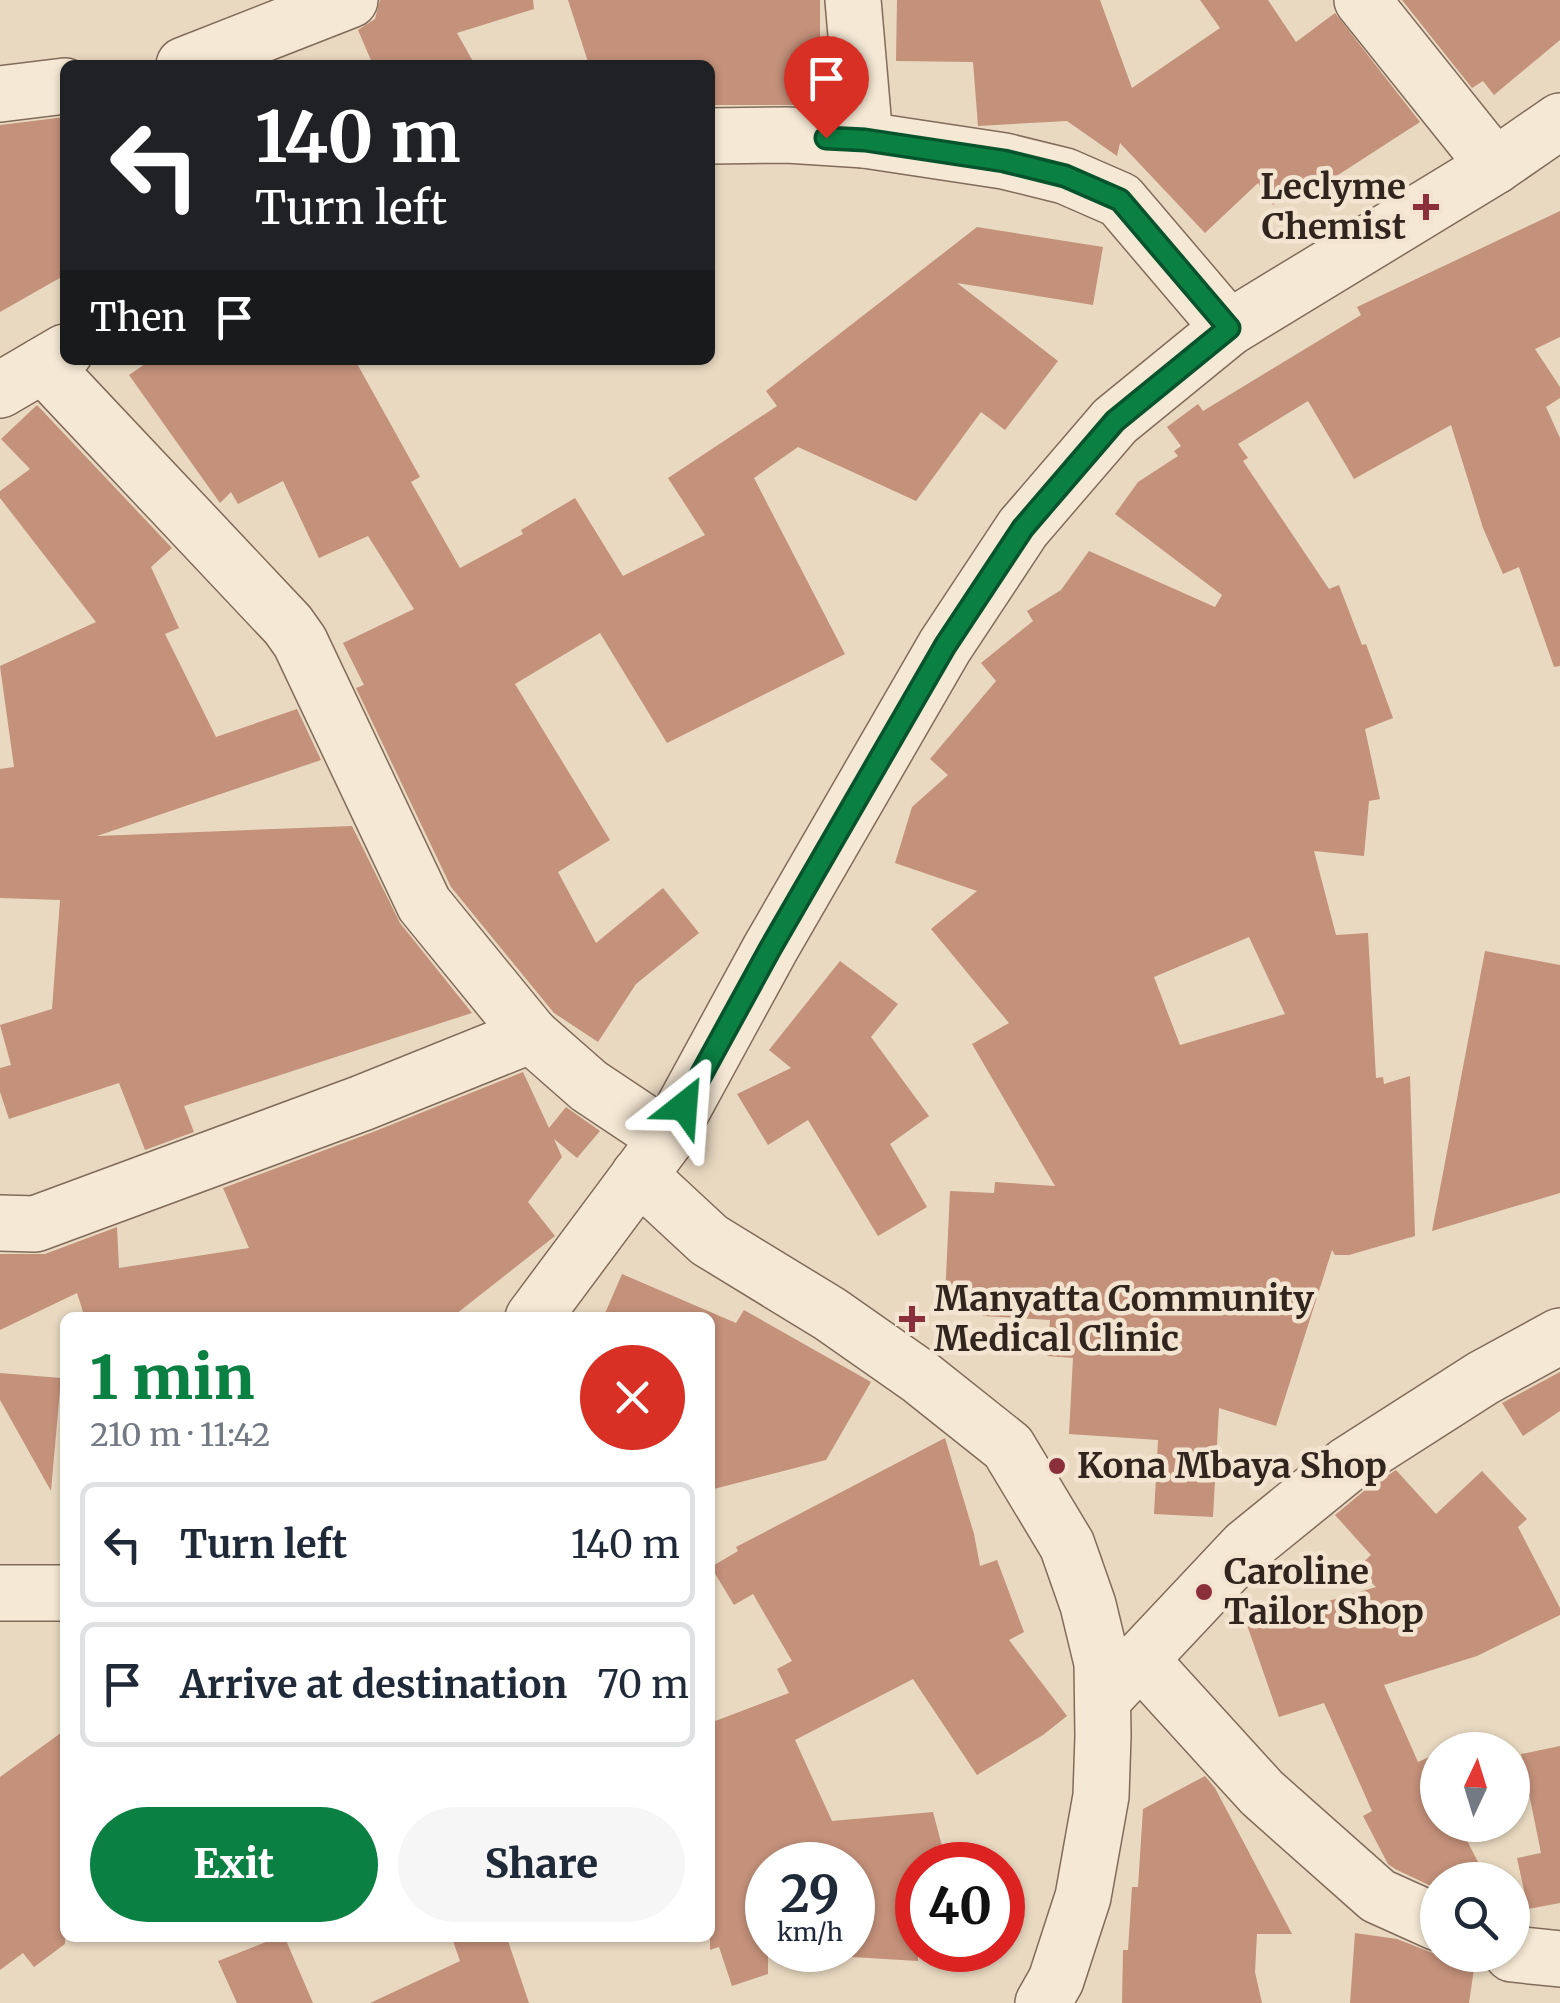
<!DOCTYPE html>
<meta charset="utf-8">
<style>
:root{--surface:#fff;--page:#f6f6f7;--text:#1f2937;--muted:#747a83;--line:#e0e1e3;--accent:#0b8043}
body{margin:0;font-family:Merriweather,serif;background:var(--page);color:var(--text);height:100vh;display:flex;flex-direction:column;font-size:38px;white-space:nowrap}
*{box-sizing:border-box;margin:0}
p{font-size:32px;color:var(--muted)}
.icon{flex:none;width:55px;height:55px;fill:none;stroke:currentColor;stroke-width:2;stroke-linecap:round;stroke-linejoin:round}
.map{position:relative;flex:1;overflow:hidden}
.drawer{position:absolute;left:60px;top:1312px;width:655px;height:630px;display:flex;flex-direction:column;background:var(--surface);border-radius:15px;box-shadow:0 2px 8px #0004}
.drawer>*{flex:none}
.top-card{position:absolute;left:60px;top:60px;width:655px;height:305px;border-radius:15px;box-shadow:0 2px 8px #0004;background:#202124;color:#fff;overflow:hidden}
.needle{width:65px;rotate:4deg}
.buttons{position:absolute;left:1420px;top:1732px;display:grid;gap:20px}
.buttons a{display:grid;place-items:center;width:110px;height:110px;border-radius:50%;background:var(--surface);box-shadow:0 2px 8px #0004;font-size:50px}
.speed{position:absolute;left:745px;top:1842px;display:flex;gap:20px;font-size:50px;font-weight:700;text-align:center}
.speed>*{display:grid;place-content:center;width:130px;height:130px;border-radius:50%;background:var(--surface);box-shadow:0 2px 8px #0004;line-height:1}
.speed small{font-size:25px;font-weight:400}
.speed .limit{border:15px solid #d22;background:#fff;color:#111}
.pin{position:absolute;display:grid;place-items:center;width:85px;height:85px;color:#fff;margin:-102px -42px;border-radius:50% 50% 50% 0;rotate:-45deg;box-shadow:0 0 10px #0007}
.pin .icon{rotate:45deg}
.me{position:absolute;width:110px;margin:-55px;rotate:28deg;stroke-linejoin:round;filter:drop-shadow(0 0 8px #0008)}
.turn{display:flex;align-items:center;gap:35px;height:210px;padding:0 30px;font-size:45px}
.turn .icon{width:130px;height:130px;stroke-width:2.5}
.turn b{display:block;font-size:70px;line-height:85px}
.then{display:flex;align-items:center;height:95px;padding:0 30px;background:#0003;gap:20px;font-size:38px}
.round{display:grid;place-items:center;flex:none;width:105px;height:105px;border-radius:52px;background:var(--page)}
.head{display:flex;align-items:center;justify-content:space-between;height:170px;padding:0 30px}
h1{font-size:60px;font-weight:800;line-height:75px;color:var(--accent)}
.action{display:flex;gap:20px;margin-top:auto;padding:20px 30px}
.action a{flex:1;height:115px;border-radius:60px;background:var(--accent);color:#fff;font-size:40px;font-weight:800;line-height:115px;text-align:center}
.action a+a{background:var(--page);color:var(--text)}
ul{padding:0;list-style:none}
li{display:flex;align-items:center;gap:30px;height:125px;margin:0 20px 15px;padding:0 10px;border:5px solid var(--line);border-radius:15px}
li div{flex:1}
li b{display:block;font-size:38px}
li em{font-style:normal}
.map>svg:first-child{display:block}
.building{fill:#c4917a;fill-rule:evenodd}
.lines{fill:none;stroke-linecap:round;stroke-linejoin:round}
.minor-casing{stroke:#816b5a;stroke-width:58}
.minor{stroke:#f5e8d4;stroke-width:55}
.route-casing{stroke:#07532c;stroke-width:25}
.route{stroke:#0b8043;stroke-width:18}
.poi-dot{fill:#8b303a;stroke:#f2e4d0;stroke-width:4}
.labels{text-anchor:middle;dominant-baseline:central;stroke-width:9;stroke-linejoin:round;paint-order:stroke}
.poi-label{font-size:35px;font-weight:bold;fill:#32251d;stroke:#f2e4d0;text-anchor:start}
</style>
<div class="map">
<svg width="1560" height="2003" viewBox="0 0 1560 2003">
<rect width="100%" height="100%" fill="#e9d9c1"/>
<g class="building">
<polygon points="380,0 533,0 534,9 457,33 475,65 373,65 358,30 375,19"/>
<polygon points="568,0 820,0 820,54 797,54 800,67 790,69 803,105 710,105 710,65 589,65"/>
<polygon points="897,0 1100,0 1132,88 1220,28 1200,0 1268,0 1296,42 1335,13 1420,122 1321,186 1314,176 1273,205 1258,183 1205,233 1120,143 1117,156 1067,121 978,126 973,62 896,61"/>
<polygon points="1402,0 1560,0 1560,40 1494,95 1483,81 1472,88"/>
<polygon points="65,117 65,275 0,312 0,125"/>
<path d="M1560,211V337L1535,349L1560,387V398L1546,407L1560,438V666L1554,667L1519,567L1503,574L1483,528L1451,425L1354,479L1308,401L1238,444L1248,458L1243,461L1329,589L1339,585L1362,645L1366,644L1393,718L1365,729L1380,799L1369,801L1364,856L1314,851L1336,935L1368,933L1376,1078L1383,1077L1384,1084L1410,1076L1415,1236L1349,1255H1335L1332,1250L1276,1426L1219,1408L1213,1517L1154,1514L1158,1440L1069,1434L1073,1358L1047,1356L1050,1320L983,1316L984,1300L945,1298L950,1191L994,1193L995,1182L1055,1186L972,1044L1009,1023L931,929L977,891L895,863L912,807L948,775L930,759L996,681L981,663L1033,621L1027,611L1061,590L1089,551L1215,607L1222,595L1115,514L1138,482L1178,456L1174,451L1181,446L1167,427L1198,404L1203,411L1361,315L1357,307ZM1249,937L1285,1014L1180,1045L1154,977Z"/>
<polygon points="977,227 1103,247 1093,305 957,283 1058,361 1005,430 981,412 916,501 798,447 754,478 845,654 667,743 600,633 515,684 610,840 558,872 596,943 663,888 699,933 636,984 598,1042 554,1013 451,887 356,688 364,685 343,643 414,609 368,536 319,558 283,481 238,504 231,492 220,503 129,375 151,360 355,360 420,477 411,482 460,568 523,534 521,530 575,498 623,576 705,535 668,478 777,406 766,391"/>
<polygon points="37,405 172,548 151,567 179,628 165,634 216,737 297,709 321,760 97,836 352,826 400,923 472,1013 184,1106 194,1132 145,1150 119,1083 9,1119 0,1092 0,1068 11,1065 0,1025 52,1009 60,900 0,898 0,769 14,767 0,666 96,622 0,498 0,491 30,469 1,439"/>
<polygon points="1485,951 1560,965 1560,1193 1432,1231"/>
<polygon points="840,961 898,1004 871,1037 929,1116 890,1144 927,1207 878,1236 808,1120 768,1145 737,1094 791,1068 769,1050"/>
<polygon points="523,1072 549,1128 566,1107 600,1131 577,1158 554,1139 562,1157 528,1202 555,1236 451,1318 85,1318 77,1293 0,1330 0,1254 45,1254 117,1227 119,1268 249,1248 223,1188 373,1132"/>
<polygon points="622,1274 736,1323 744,1310 871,1382 826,1460 710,1490 710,1318 603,1318"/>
<polygon points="1560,1372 1560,1411 1523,1436 1502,1403"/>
<polygon points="0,1373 61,1378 51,1491 0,1400"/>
<polygon points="945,1438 974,1534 980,1566 997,1560 1024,1632 1009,1640 1067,1716 1043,1735 977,1775 913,1679 795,1740 832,1821 933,1812 947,1865 918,1865 918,1961 852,1957 852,1865 768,1865 768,1974 732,1986 719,1947 710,1950 710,1723 789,1693 777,1669 792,1661 753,1594 734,1605 711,1567 738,1551 736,1547"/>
<polygon points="1396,1470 1436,1514 1482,1471 1527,1519 1518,1527 1560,1608 1560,1615 1477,1656 1384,1685 1418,1762 1438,1753 1438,1825 1459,1825 1478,1862 1443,1880 1438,1880 1438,1883 1431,1886 1395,1869 1388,1864 1363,1816 1372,1811 1324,1703 1279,1717 1247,1625 1376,1587 1357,1568 1371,1555 1335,1515 1365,1490"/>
<polygon points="65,1730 65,1944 34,1967 23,1953 0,1970 0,1777"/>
<polygon points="1560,1746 1560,1903 1528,1909 1517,1858 1541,1853 1521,1754"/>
<polygon points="1205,1776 1215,1788 1292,1934 1257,1934 1255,1972 1262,2003 1122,2003 1123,1950 1128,1950 1132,1887 1138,1887 1143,1809"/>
<polygon points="1355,1933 1397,1939 1438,1955 1476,1955 1469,2003 1350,2003"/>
<polygon points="276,1938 285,1938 313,2003 237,2003 218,1961"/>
<polygon points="452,1938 507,1938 529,2003 370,2003 460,1961"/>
</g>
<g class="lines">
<defs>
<g id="minor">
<polyline points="853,0 865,140"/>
<polyline points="1362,0 1495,166"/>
<polyline points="184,65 350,0"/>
<polyline points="0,94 65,86"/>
<polyline points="710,136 787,135 865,140 1004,161 1065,176 1120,200 1229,328"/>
<polyline points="43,365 288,625 300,642 424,904 531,1035"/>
<polyline points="0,390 65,352"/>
<polyline points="639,1175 709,1240 830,1314 920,1377 1008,1447 1067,1545 1088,1605 1102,1663 1103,1736 1101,1796 1083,1897 1056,1980 1043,2003"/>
<polyline points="0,1223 35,1224 362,1103 531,1035 589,1086 667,1138"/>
<polyline points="533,1318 667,1138 770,949 945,646 1023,528 1115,421 1229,328 1495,166 1560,121"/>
<polyline points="0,1593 65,1593"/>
<polyline points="1140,1659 1262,1793 1378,1896 1438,1923"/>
<polyline points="1103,1699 1246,1547 1347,1465 1483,1378 1560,1336"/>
<polyline points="1512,1954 1560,1959"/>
</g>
</defs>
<use href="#minor" class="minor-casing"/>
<use href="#minor" class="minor"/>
</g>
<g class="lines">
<defs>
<polyline id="route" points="684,1106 770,949 945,646 1023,528 1115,421 1229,328 1120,200 1065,176 1004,161 865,140 826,138"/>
</defs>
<use href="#route" class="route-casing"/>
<use href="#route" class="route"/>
</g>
<g class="poi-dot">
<path d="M1421 192h10v10h10v10h-10v10h-10v-10h-10v-10h10z"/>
<path d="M907 1304h10v10h10v10h-10v10h-10v-10h-10v-10h10z"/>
<circle cx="1057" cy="1466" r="10"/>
<circle cx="1204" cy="1592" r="10"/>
</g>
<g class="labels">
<g class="poi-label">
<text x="1406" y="187" text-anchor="end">Leclyme<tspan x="1406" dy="40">Chemist</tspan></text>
<text x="934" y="1299">Manyatta Community<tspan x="934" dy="40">Medical Clinic</tspan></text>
<text x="1077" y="1466">Kona Mbaya Shop</text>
<text x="1224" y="1572">Caroline<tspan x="1224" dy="40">Tailor Shop</tspan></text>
</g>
</g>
</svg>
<div class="buttons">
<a><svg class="needle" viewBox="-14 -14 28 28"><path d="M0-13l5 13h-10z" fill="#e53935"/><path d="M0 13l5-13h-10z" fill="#747a83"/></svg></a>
<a><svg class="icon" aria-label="search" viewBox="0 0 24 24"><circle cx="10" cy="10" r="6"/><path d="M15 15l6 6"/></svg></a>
</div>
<div class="speed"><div>29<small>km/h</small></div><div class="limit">40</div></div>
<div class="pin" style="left:826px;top:138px;background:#d93025"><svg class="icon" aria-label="arrive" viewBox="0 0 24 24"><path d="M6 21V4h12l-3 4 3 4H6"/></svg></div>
<svg class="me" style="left:684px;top:1106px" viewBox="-20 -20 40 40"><path d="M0-17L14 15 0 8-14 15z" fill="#0b8043" stroke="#fff" stroke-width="4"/></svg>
<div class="top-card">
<div class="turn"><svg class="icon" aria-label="left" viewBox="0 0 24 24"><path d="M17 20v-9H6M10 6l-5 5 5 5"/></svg><div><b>140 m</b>Turn left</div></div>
<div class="then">Then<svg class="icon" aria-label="arrive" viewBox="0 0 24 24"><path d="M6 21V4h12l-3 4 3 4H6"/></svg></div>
</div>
<section class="drawer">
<div class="head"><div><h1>1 min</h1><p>210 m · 11:42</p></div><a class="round" style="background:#d93025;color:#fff"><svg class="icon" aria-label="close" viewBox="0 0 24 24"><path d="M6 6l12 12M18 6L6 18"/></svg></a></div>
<ul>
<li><svg class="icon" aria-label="left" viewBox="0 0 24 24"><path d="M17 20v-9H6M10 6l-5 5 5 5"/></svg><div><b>Turn left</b></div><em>140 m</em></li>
<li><svg class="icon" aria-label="arrive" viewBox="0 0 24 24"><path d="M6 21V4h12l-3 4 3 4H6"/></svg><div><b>Arrive at destination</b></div><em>70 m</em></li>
</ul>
<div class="action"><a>Exit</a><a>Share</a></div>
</section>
</div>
